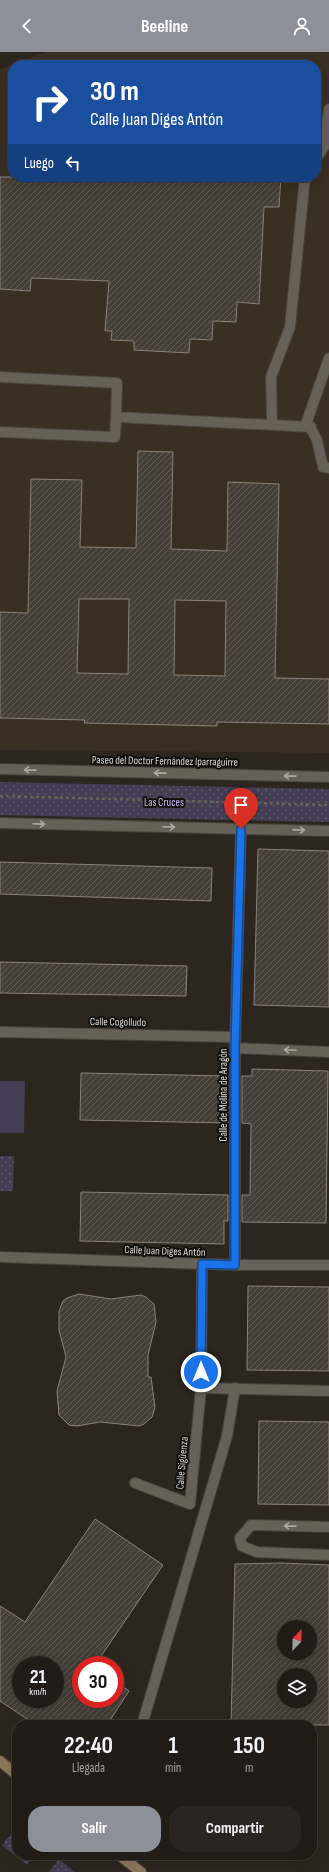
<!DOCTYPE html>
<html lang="es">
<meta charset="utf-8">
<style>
:root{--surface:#221c17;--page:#2a2520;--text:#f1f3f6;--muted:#a2a1a1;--line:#3f3a36;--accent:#8c9099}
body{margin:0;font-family:"Sofia Sans Condensed",sans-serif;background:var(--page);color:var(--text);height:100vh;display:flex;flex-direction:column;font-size:15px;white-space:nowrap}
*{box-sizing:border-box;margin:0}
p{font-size:13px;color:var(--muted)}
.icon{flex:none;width:22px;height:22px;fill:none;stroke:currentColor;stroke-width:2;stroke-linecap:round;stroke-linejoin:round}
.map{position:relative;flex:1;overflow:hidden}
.details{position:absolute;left:12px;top:1668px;width:305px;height:140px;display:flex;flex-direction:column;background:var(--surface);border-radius:16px;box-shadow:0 4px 16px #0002,0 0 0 1px var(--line)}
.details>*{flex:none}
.banner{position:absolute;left:8px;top:8px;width:313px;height:122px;border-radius:16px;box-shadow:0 4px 16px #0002,0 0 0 1px var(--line);background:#1a4fa0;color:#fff;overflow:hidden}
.needle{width:26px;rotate:23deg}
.controls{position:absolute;left:277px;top:1568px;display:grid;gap:8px}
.controls a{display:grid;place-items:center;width:40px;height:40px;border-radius:50%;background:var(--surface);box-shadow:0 4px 16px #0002,0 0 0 1px var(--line);font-size:20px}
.speed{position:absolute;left:12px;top:1604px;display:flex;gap:8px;font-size:20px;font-weight:700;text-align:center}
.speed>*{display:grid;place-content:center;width:52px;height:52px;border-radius:50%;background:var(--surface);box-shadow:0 4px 16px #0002,0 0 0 1px var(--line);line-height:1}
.speed small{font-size:10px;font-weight:400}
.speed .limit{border:6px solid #d22;background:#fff;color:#111}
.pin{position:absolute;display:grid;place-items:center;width:34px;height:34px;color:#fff;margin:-41px -17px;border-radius:50% 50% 50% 0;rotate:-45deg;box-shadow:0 0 4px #0007}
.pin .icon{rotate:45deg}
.me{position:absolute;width:44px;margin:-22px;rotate:0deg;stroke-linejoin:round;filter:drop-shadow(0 0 3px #0008)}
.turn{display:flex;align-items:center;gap:14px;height:84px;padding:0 16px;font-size:18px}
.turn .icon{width:52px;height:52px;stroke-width:2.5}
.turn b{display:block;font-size:28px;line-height:34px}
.then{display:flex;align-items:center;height:38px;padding:0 16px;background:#0003;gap:8px;font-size:15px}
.eta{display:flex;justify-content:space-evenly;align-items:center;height:68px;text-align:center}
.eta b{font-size:24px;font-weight:700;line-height:28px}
.primary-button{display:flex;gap:8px;margin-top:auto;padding:8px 16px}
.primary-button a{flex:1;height:46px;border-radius:16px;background:var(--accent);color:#fff;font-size:16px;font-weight:700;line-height:46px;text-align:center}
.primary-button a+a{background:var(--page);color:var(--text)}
header{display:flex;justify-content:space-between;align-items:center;height:52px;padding:0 16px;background:var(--accent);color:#fff;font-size:18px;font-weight:700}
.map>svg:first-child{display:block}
.built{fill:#392f22;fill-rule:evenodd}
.grass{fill:#453d54}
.park{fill:url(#park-dots)}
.building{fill:url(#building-hatch);stroke:#8a8279;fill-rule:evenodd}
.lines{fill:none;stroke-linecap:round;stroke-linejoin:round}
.lane-casing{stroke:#49433d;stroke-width:12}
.street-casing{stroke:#49433d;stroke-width:12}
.secondary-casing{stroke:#49433d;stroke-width:12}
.path{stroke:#68625c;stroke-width:2.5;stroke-dasharray:3 3;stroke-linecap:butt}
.lane{stroke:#676057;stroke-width:10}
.street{stroke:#676057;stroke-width:10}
.secondary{stroke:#8f785c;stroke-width:10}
.oneway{stroke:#ada8a1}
.route-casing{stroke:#114b97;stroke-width:10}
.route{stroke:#1a73e8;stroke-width:7}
.labels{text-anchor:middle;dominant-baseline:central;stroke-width:4;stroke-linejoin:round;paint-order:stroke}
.street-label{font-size:11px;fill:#dcd8d3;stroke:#12100c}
.park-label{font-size:11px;fill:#d1b8fa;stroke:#12100c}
</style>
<header><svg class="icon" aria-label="back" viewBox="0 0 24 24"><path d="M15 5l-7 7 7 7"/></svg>Beeline<svg class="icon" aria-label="person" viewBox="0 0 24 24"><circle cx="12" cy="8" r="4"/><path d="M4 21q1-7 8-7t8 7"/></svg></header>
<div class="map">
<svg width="329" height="1820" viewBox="0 0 329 1820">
<defs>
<pattern id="park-dots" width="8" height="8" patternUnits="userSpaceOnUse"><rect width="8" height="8" fill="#453d54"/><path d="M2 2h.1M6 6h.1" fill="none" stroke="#5f586c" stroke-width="1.8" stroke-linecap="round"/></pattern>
<pattern id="building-hatch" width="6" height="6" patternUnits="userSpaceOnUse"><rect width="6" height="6" fill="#463f38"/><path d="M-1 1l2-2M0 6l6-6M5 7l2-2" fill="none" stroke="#605a54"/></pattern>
</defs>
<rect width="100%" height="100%" fill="#2d261f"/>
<path class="built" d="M46,0H329V701L0,698V17ZM13,13H316V125H13Z"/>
<polygon class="grass" points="0,1029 25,1029 24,1081 0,1081"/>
<g class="park">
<polygon points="0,730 329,737 329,770 0,763"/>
<polygon points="0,1104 14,1104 13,1139 0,1139"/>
<polygon points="17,1775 17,1803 35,1803 27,1813 2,1793"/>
<polygon points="59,1807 75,1820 49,1820"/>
</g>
<g class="building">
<polygon points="0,125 281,125 279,155 264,155 259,252 237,250 236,270 213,269 212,288 190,287 189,301 134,298 134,289 111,288 112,279 105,279 109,229 31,226 30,239 0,237"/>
<path d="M138,399L173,400L171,497L227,499L228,430L279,432L275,626L329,627V672L217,670V674L84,671L85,668L0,666V560L28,561L31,427L82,428L80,495L136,496ZM79,547H129L128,622L77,621ZM175,548L226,549L225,624L174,623Z"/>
<polygon points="258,797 329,799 329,955 254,953"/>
<polygon points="0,810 212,816 211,849 0,842"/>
<polygon points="0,910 187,914 186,944 0,941"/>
<polygon points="252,1017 328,1019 326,1171 242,1170 242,1143 250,1143 251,1072 242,1071 242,1024 252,1024"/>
<polygon points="81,1021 228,1024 228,1071 80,1068"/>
<polygon points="81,1140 228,1143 228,1169 224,1169 224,1192 80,1189"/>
<polygon points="248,1234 329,1235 329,1319 247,1318"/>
<polygon points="79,1242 111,1247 141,1243 146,1245 154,1252 156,1270 148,1303 148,1325 151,1325 155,1355 152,1365 144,1372 139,1374 100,1370 77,1374 69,1373 59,1363 57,1339 66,1305 59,1278 59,1259 63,1249 67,1246"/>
<polygon points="259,1369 329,1370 329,1453 258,1452"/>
<path d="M95,1467L163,1513L95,1613H81V1647H115V1629L129,1639L107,1673H36L0,1649V1554L25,1570ZM21,1613H55V1647H21Z"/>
<path d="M281,1511L329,1513V1673H231L235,1512ZM284,1575H310V1601H284ZM284,1623H310V1649H284Z"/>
</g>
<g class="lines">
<defs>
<g id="lane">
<polyline points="316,106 324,95 329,57"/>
<polyline points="329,306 307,369 317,388 323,415 329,416"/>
<polyline points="0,325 117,331 116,365 311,375"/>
<polyline points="272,373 271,325 290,275 305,125"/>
<polyline points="0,380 115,385 116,365"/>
</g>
<g id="street">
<polyline points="0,717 329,725"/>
<polyline points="0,771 329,779"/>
<polyline points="0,980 235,985"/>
<polyline points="235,996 329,1000"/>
<polyline points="0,1205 235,1213 329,1213"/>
<polyline points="235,1213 235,996 241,777"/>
<polyline points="201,1336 329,1339"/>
<polyline points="135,1431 190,1452 201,1336 202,1212"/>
<polyline points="329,1475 251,1473 240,1486 242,1494 257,1500 329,1503"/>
<polyline points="142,1673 227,1384 235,1336"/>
</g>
<g id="secondary">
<polyline points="0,1709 17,1723"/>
<polyline points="119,1803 141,1820"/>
</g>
</defs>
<use href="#lane" class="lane-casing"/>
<use href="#street" class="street-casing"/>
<use href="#secondary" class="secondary-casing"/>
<polyline class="path" points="0,744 329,753"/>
<use href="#lane" class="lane"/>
<use href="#street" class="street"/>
<use href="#secondary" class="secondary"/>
</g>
<defs><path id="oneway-shaft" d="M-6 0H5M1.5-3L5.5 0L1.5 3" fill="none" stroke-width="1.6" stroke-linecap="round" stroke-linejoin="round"/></defs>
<g class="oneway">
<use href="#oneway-shaft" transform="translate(30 718) rotate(-179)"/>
<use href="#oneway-shaft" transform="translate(160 721) rotate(-179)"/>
<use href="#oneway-shaft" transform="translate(290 724) rotate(-179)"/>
<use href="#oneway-shaft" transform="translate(39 772) rotate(2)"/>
<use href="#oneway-shaft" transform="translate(169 775) rotate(2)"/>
<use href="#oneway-shaft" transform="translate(299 778) rotate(1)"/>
<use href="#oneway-shaft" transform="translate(290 998) rotate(-177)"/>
<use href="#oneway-shaft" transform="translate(290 1474) rotate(-179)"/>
</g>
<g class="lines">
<defs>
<polyline id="route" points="201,1320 202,1212 235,1213 235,996 241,777"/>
</defs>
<use href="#route" class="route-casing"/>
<use href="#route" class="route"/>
</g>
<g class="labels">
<g class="street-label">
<text transform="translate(165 709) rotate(1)">Paseo del Doctor Fernández Iparraguirre</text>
<text transform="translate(118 970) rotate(1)">Calle Cogolludo</text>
<text transform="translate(223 1043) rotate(-90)">Calle de Molina de Aragón</text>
<text transform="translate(165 1199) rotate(2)">Calle Juan Diges Antón</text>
<text transform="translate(182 1411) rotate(-85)">Calle Sigüenza</text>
</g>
<g class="park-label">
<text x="164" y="750">Las Cruces</text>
</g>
</g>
</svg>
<div class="controls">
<a><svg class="needle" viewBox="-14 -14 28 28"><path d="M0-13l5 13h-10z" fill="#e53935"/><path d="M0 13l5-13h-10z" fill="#a2a1a1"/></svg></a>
<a><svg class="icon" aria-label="layers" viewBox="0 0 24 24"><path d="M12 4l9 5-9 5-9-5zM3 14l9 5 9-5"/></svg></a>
</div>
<div class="speed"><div>21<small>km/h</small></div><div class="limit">30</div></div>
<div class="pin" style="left:241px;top:777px;background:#d93025"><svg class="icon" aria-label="arrive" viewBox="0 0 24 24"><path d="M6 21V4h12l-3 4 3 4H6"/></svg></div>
<svg class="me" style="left:201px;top:1320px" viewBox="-20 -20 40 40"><circle r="17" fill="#1a73e8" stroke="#fff" stroke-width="3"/><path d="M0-11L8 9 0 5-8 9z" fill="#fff"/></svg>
<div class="banner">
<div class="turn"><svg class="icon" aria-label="right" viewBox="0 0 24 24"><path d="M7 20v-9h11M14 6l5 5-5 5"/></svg><div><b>30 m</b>Calle Juan Diges Antón</div></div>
<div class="then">Luego<svg class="icon" aria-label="left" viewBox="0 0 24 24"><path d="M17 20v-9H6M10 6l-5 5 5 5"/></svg></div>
</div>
<section class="details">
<div class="eta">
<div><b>22:40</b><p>Llegada</p></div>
<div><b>1</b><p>min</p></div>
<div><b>150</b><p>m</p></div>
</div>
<div class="primary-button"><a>Salir</a><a>Compartir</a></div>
</section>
</div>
